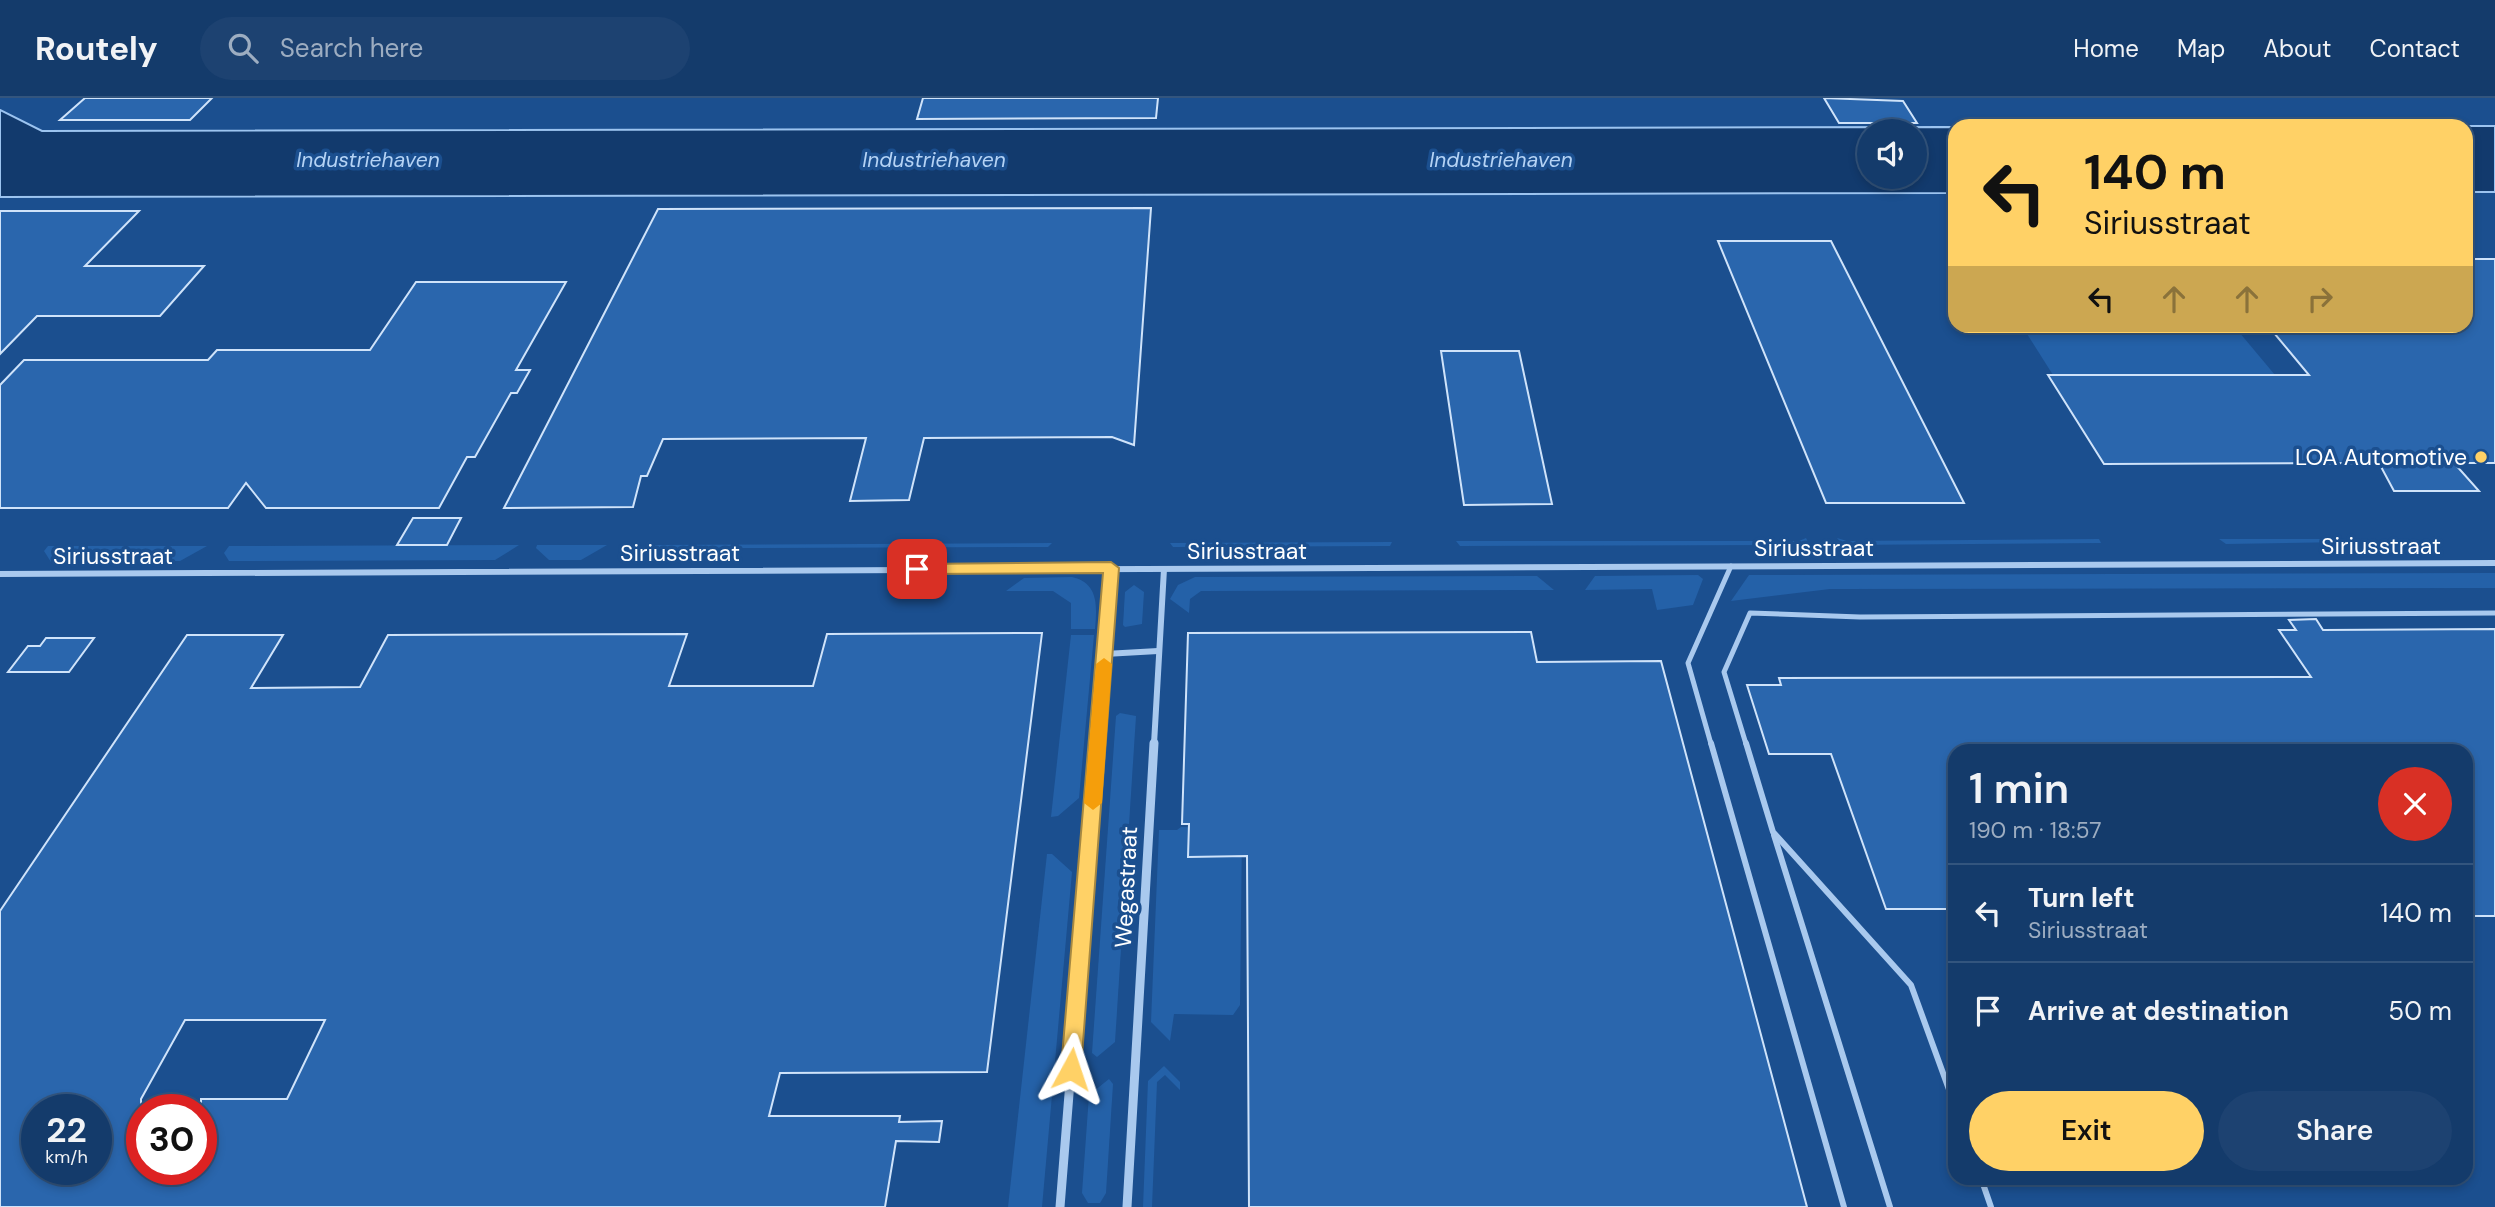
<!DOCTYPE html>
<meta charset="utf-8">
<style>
:root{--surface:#143b6b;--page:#1d4271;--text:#f1f3f6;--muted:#9dadc1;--line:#33557e;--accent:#ffd166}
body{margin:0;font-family:"DM Sans",sans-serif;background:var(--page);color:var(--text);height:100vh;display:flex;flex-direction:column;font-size:26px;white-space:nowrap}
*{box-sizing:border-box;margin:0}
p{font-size:23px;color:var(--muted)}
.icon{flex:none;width:38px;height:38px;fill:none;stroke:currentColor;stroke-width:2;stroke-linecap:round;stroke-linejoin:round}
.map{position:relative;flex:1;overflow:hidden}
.drawer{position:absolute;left:1948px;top:646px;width:525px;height:441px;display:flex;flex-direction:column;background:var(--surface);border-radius:21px;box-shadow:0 4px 10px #0003,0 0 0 2px var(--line)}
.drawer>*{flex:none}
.guide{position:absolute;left:1948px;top:21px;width:525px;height:214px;border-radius:21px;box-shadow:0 4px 10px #0003,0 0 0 2px var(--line);background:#ffd166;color:#111;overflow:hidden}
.controls{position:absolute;left:1857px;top:21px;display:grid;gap:14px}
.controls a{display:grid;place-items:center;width:70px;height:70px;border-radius:50%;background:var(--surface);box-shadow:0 4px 10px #0003,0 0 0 2px var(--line);font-size:35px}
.speed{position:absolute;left:21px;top:996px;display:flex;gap:14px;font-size:35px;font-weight:700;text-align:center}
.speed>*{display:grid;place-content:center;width:91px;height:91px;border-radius:50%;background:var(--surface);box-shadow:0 4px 10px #0003,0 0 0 2px var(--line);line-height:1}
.speed small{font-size:18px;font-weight:400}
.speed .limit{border:10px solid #d22;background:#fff;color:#111}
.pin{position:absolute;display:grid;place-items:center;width:60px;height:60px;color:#fff;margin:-30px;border-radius:14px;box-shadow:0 4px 10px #0006}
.me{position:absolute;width:77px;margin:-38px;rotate:5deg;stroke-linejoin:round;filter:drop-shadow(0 0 5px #0008)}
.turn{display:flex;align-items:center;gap:24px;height:147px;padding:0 21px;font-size:32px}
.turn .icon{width:91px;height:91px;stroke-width:2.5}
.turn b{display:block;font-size:49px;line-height:60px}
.lanes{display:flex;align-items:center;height:66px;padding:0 21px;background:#0003;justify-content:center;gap:35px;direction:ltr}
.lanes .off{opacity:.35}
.round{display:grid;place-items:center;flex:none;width:74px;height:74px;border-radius:37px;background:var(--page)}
.summary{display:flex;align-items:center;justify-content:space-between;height:119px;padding:0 21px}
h1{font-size:42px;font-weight:600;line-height:52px}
.action{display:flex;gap:14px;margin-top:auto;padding:14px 21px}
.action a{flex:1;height:80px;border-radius:42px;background:var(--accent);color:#111;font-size:28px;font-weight:600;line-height:80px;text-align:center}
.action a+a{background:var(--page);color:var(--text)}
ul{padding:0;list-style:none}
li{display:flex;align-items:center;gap:21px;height:98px;padding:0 21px;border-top:2px solid var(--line)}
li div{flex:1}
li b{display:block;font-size:26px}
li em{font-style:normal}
header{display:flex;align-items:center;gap:42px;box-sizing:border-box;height:98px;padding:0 35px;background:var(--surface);border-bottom:2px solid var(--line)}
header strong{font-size:33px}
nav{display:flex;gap:38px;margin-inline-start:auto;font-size:24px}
.search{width:490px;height:63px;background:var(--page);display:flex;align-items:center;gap:18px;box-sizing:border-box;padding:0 24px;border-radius:38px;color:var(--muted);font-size:26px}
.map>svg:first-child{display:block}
.green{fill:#2461a8}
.water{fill:#123a6d;stroke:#9cc4f0;stroke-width:2;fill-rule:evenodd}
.building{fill:#2a66ad;stroke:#cfe3fa;stroke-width:2;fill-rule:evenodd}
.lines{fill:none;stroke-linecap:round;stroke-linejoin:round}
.lane-far1{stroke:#a9c9ee;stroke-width:5}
.lane{stroke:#a9c9ee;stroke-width:6}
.street-far1{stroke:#a9c9ee;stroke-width:6}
.street{stroke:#a9c9ee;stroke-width:9}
.route{fill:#ffd166;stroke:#a68842;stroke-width:2}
.slow{fill:#f59e0b}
.poi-dot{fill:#ffd166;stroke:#1b4f8f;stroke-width:2.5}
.labels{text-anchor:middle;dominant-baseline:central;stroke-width:7;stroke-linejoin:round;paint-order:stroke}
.far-water-label{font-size:21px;font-style:italic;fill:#b5d3f5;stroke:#1b4f8f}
.poi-label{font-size:23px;fill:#fff;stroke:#1b4f8f;text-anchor:end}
.street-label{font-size:23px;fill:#fff;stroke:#1b4f8f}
</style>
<header>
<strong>Routely</strong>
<div class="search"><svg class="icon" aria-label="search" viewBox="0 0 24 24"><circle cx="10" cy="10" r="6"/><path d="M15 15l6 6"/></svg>Search here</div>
<nav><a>Home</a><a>Map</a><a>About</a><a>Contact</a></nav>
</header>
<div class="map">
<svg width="2495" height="1109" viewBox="0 0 2495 1109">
<rect width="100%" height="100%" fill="#1b4f8f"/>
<g class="green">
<polygon points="2022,228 2234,228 2275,277 2053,277"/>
<polygon points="1806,440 1809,446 1806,447 1460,448 1456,443 1799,443"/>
<polygon points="1837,440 1847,443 2099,441 2101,445 1843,447"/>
<polygon points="2219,441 2340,441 2343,444 2226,446"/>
<polygon points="1392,444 1390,448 1173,449 1170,445"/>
<polygon points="1052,445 1048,449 736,450 690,461 664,462 651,449 652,447"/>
<polygon points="519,447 495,462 229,463 224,455 229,448"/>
<polygon points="537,447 607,447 581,462 549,462 536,450"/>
<polygon points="48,448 207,448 180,463 51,464 44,453"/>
<polygon points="2495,475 2495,490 1830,491 1731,503 1749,477"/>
<polygon points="1698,477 1703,481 1693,507 1657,512 1652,491 1585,492 1595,478"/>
<polygon points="1537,478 1554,492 1201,493 1190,501 1189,515 1170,501 1178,487 1195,479"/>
<path d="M1072,479C1099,485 1097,509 1095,531H1071V505L1053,493H1006L1024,480Z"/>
<polygon points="1134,487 1144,494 1142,526 1125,529 1123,527 1125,494"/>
<polygon points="1071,537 1094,537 1079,700 1058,718 1051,719"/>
<polygon points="1120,615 1136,618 1115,944 1097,959 1092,955 1116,618"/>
<polygon points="1181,729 1242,731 1240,907 1233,917 1174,916 1170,943 1151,924 1159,732 1177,732"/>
<polygon points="1047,756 1052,756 1072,774 1042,1109 1008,1109"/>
<polygon points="1164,968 1180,984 1180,992 1165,977 1157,984 1152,1109 1143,1109 1148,983"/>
<polygon points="1109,981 1113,986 1106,1095 1100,1105 1088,1105 1082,1095 1089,997"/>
</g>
<g class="water">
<path d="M0,12L42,33L1955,29V95L0,99ZM1869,33H1914V79H1869Z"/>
<polygon points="2371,28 2495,28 2495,94 2466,94 2466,28"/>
</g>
<g class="building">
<polygon points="85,0 212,0 190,22 60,22"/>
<polygon points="923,0 1158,0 1156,20 917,21"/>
<polygon points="1824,0 1903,3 1917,25 1839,25"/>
<polygon points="1151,110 1134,347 1112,339 924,340 909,402 850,403 866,340 663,341 647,378 641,378 633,409 504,410 658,111"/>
<polygon points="0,113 139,113 85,168 204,168 160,218 37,218 0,256"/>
<polygon points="1718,143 1831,143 1964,405 1826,405"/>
<polygon points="2466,161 2495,161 2495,365 2454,365 2479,393 2394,393 2379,365 2104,366 2048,277 2309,277 2274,235 2293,235 2287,228 2373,228 2380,235 2447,235 2440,228 2466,228"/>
<polygon points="416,184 566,184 516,272 530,272 517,295 511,295 475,359 467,359 439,410 266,410 246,385 228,410 0,410 0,287 24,262 208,262 217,252 370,252"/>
<polygon points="1441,253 1519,253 1552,406 1464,407"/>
<polygon points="413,420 461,420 447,447 397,447"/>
<polygon points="2316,521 2323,532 2495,531 2495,818 2466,818 2466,653 1955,653 1955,811 1886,811 1831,656 1769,656 1747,587 1781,587 1779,580 2311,579 2279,532 2296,532 2289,522"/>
<polygon points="1531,534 1537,564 1661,563 1807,1109 1249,1109 1247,758 1188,759 1189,726 1182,726 1188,535"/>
<path d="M1042,535L987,974L780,975L769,1018H900L899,1024L942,1023L939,1044L896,1043L885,1109H0V813L187,537H283L251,590L360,589L388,537L687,536L669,588H813L827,536ZM185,922H325L287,1001H201V1071H142L141,1001ZM37,1012H96V1071H37Z"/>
<polygon points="46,540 94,540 69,574 8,574 28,548 40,548"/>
</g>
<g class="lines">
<g class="lane-far1">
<polyline points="1711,646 1688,565 1731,468"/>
<polyline points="1746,646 1724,574 1750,515 1860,519 2495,515"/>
</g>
<g class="lane">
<polyline points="1711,645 1844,1109"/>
<polyline points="1746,645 1773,734 1911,887 1955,1008"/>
<polyline points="1774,737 1890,1109"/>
<polyline points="1981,1080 1991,1109"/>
</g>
<g class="street-far1">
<polyline points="0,476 2495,465"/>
<polyline points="1105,556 1158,553"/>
<polyline points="1097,646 1111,470"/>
<polyline points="1154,646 1164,471"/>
</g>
<g class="street">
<polyline points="1060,1109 1097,645"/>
<polyline points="1127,1109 1154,645"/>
</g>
</g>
<polygon class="route" points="1111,464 1119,470 1081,971 1078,978 1071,980 1064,978 1061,971 1103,475 917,476 909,471 917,466"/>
<polygon class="slow" points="1104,560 1112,566 1102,705 1093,712 1084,705 1096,566"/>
<circle class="poi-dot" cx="2481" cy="359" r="7"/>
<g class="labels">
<g class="far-water-label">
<text x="368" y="62">Industriehaven</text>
<text x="934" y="62">Industriehaven</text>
<text x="1501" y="62">Industriehaven</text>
</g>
<g class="poi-label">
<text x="2467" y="359">LOA Automotive</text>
</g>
<g class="street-label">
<text x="2381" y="448">Siriusstraat</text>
<text x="1814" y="450">Siriusstraat</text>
<text x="1247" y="453">Siriusstraat</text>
<text x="680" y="455">Siriusstraat</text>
<text x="113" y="458">Siriusstraat</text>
<text transform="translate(1126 789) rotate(-87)">Wegastraat</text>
</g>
</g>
</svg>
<div class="controls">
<a><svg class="icon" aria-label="sound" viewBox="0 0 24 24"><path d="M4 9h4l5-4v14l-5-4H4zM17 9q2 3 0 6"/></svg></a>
</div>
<div class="speed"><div>22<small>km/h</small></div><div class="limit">30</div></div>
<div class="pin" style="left:917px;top:471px;background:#d93025"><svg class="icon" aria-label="arrive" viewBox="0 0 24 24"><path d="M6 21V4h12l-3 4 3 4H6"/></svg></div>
<svg class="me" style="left:1071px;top:971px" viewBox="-20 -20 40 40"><path d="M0-17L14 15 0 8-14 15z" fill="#ffd166" stroke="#fff" stroke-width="4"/></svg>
<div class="guide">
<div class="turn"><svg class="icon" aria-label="left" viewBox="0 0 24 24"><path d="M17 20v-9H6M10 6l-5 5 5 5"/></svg><div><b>140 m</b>Siriusstraat</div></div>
<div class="lanes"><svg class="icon" aria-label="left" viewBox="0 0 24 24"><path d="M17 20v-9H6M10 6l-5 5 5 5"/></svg><svg class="icon off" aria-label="ahead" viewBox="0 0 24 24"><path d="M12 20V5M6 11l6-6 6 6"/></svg><svg class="icon off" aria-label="ahead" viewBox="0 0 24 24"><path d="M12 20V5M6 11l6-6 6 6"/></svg><svg class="icon off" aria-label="right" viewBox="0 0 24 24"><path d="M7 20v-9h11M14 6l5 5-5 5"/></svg></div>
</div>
<section class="drawer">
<div class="summary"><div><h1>1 min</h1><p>190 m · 18:57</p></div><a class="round" style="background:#d93025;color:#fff"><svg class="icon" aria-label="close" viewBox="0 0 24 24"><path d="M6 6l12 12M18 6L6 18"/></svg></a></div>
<ul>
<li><svg class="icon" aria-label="left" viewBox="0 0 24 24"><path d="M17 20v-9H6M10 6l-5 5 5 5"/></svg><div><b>Turn left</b><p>Siriusstraat</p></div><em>140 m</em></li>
<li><svg class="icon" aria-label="arrive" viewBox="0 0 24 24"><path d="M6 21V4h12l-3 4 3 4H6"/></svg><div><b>Arrive at destination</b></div><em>50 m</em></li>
</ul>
<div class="action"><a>Exit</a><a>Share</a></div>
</section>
</div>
